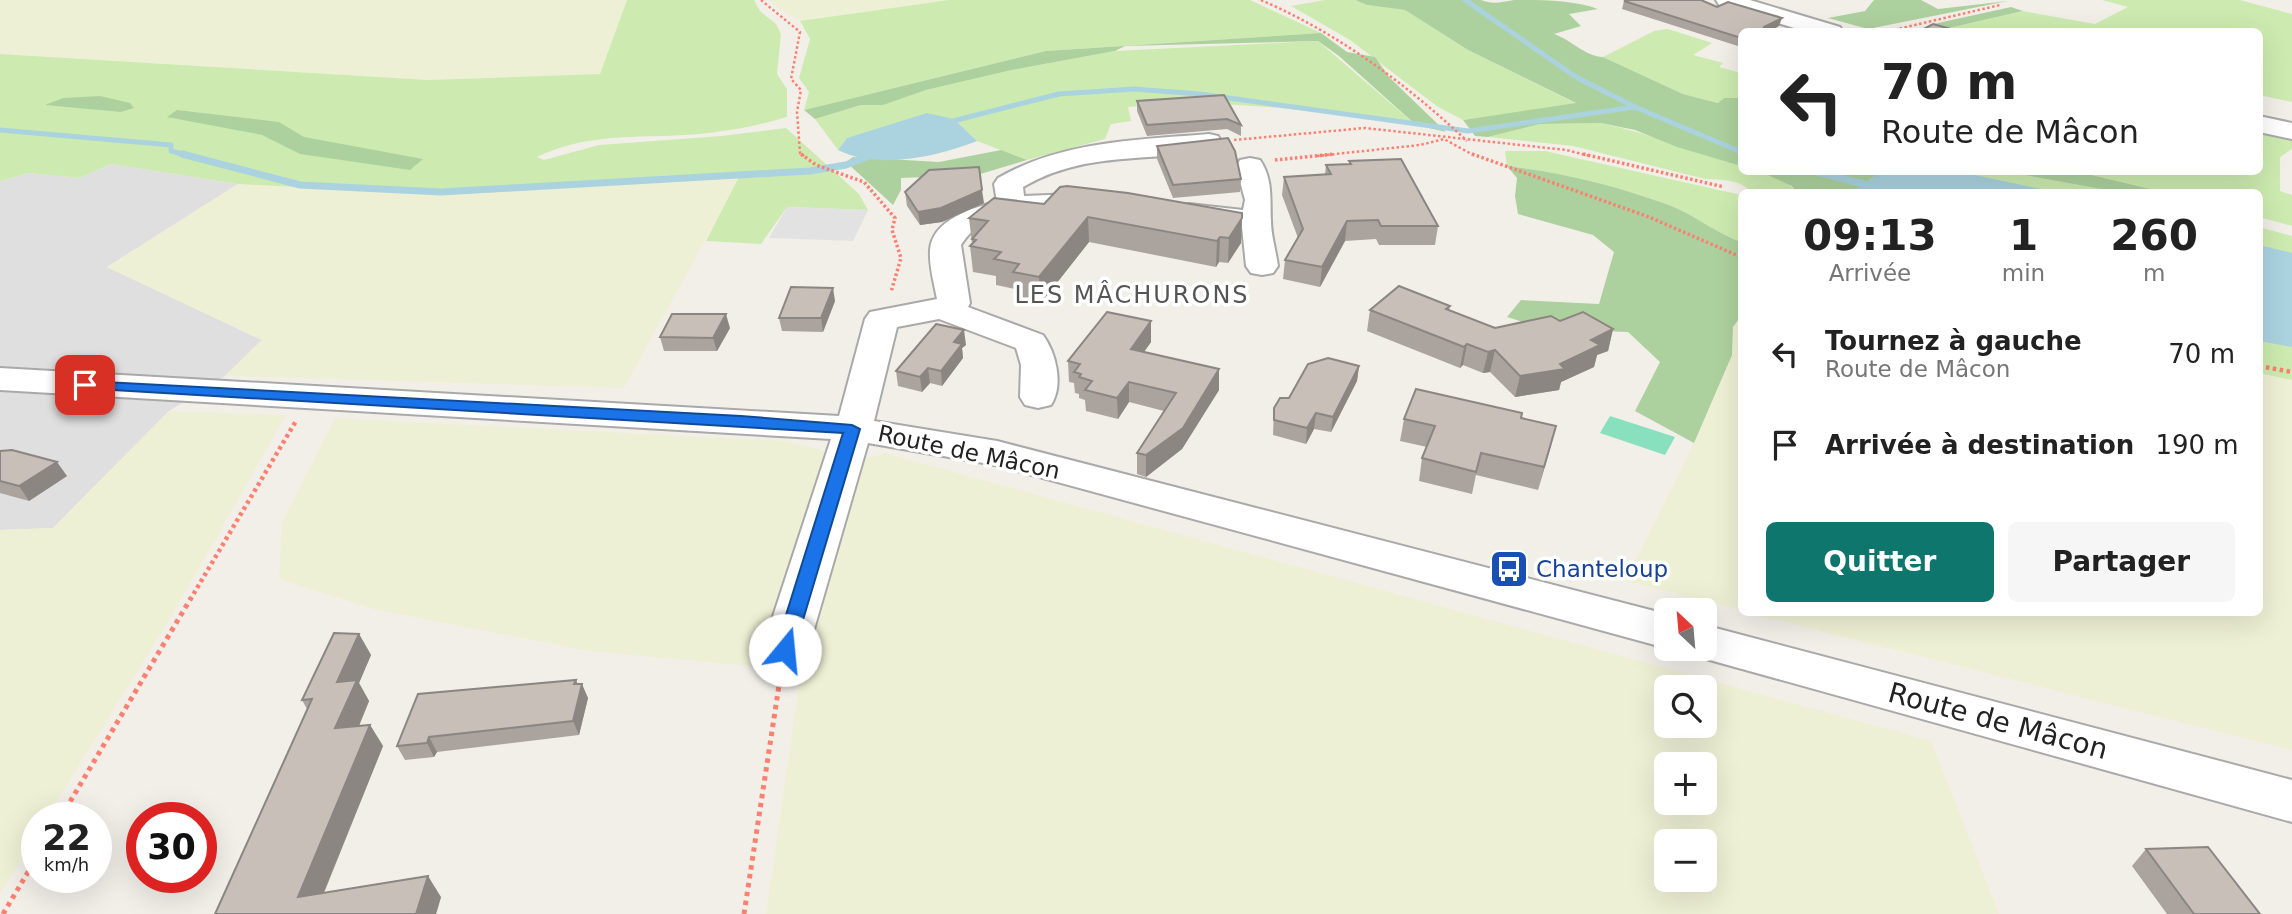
<!DOCTYPE html>
<html lang="fr">
<meta charset="utf-8">
<style>
:root{--surface:#fff;--page:#f6f6f6;--text:#222;--muted:#767676;--accent:#0f766e}
body{margin:0;font-family:"DejaVu Sans",sans-serif;background:var(--page);color:var(--text);height:100vh;display:flex;flex-direction:column;font-size:26px;white-space:nowrap}
*{box-sizing:border-box;margin:0}
p{font-size:23px;color:var(--muted)}
.icon{flex:none;width:38px;height:38px;fill:none;stroke:currentColor;stroke-width:2;stroke-linecap:round;stroke-linejoin:round}
.map{position:relative;flex:1;overflow:hidden}
.panel{position:absolute;left:1738px;top:189px;width:525px;height:427px;display:flex;flex-direction:column;background:var(--surface);border-radius:10px;box-shadow:0 7px 28px #0002}
.panel>*{flex:none}
.top-card{position:absolute;left:1738px;top:28px;width:525px;height:147px;border-radius:10px;box-shadow:0 7px 28px #0002;background:#fff;color:var(--text);overflow:hidden}
.needle{width:46px;rotate:334deg}
.fabs{position:absolute;left:1654px;top:598px;display:grid;gap:14px}
.fabs a{display:grid;place-items:center;width:63px;height:63px;border-radius:10px;background:var(--surface);box-shadow:0 7px 28px #0002;font-size:35px}
.speed{position:absolute;left:21px;top:802px;display:flex;gap:14px;font-size:35px;font-weight:700;text-align:center}
.speed>*{display:grid;place-content:center;width:91px;height:91px;border-radius:50%;background:var(--surface);box-shadow:0 7px 28px #0002;line-height:1}
.speed small{font-size:18px;font-weight:400}
.speed .limit{border:10px solid #d22;background:#fff;color:#111}
.pin{position:absolute;display:grid;place-items:center;width:60px;height:60px;color:#fff;margin:-30px;border-radius:14px;box-shadow:0 4px 10px #0006}
.me{position:absolute;width:77px;margin:-38px;rotate:17deg;stroke-linejoin:round;filter:drop-shadow(0 0 5px #0008)}
.turn{display:flex;align-items:center;gap:24px;height:147px;padding:0 28px;font-size:32px}
.turn .icon{width:91px;height:91px;stroke-width:2.5}
.turn b{display:block;font-size:49px;line-height:60px}
.eta{display:flex;justify-content:space-evenly;align-items:center;height:119px;text-align:center}
.eta b{font-size:42px;font-weight:700;line-height:49px}
.button{display:flex;gap:14px;margin-top:auto;padding:14px 28px}
.button a{flex:1;height:80px;border-radius:10px;background:var(--accent);color:#fff;font-size:28px;font-weight:700;line-height:80px;text-align:center}
.button a+a{background:var(--page);color:var(--text)}
ul{padding:0;list-style:none}
li{display:flex;align-items:center;gap:21px;height:91px;padding:0 28px}
li div{flex:1}
li b{display:block;font-size:26px}
li em{font-style:normal}
.map>svg:first-child{display:block}
.residential{fill:#e0dfdf}
.farmland{fill:#eef0d5;fill-rule:evenodd}
.grass{fill:#cdebb0}
.forest{fill:#add19e}
.pitch{fill:#88e0be}
.parking{fill:#e2e2e2}
.water{fill:#aad3df}
.lines{fill:none;stroke-linecap:round;stroke-linejoin:round}
.stream-far1{stroke:#aad3df;stroke-width:5}
.stream{stroke:#aad3df;stroke-width:7}
.minor-casing{stroke:#a9a9a9;stroke-width:4}
.path-far3{stroke:#fa8072;stroke-width:2.5;stroke-dasharray:2.5 2.5;stroke-linecap:butt}
.path-far2{stroke:#fa8072;stroke-width:3.5;stroke-dasharray:2.5 2.5;stroke-linecap:butt}
.path-far1{stroke:#fa8072;stroke-width:4.5;stroke-dasharray:3.5 3.5;stroke-linecap:butt}
.path{stroke:#fa8072;stroke-width:5;stroke-dasharray:4.5 4.5;stroke-linecap:butt}
.minor{fill:#fff;fill-rule:evenodd}
.wall{fill:#aba49e}
.shaded-wall{fill:#8b8681}
.building{fill:#c7bfb8;stroke:#8b8681;stroke-width:2}
.route{fill:#1a73e8;stroke:#114b97;stroke-width:2}
.labels{text-anchor:middle;dominant-baseline:central;stroke-width:7;stroke-linejoin:round;paint-order:stroke}
.street-label{font-size:23px;fill:#222;stroke:#fff}
.transit-label{font-size:23px;fill:#164399;stroke:#fff;text-anchor:start}
.neighbourhood-label{font-size:24px;letter-spacing:2px;fill:#555;stroke:#fff}
.near-street-label{font-size:28px;fill:#222;stroke:#fff}
</style>
<div class="map">
<svg width="2292" height="914" viewBox="0 0 2292 914">
<rect width="100%" height="100%" fill="#f2efe9"/>
<polygon class="residential" points="111,164 238,184 107,267 262,340 225,376 169,411 53,528 0,530 0,181 29,173 79,178"/>
<g class="farmland">
<polygon points="0,0 627,0 600,74 428,80 0,54"/>
<polygon points="770,0 949,0 800,21 780,10"/>
<polygon points="740,177 624,388 225,376 262,340 107,267 238,184 397,192 481,193"/>
<polygon points="1741,316 1741,610 1625,581 1684,464 1732,355 1733,327"/>
<polygon points="2259,373 2292,380 2292,750 1749,613 2259,612"/>
<polygon points="169,411 286,415 168,622 47,817 37,817 37,834 0,894 0,530 53,528"/>
<polygon points="335,418 785,441 831,452 759,667 589,651 373,609 279,579 282,522"/>
<path d="M885,453L1931,741L1999,914H766L805,643L857,461ZM1666,688H1704V726H1666ZM1666,765H1704V803H1666ZM1666,842H1704V880H1666Z"/>
</g>
<g class="grass">
<path d="M627,0H754L760,11L776,24L781,34L777,74L787,89V117C748,129 705,135 664,136C620,137 578,137 537,157L544,160L599,145L722,136L786,128L859,194L868,210L787,207L761,244L706,241L739,177L481,193L397,192L238,184L111,164L79,178L29,173L0,181V54L428,80L600,74Z"/>
<polygon points="949,0 1250,0 1321,33 1046,51 804,110 809,92 799,78 810,39 800,21"/>
<polygon points="1325,0 1355,0 1367,5 1405,10 1468,50 1577,104 1463,120 1438,107 1350,40 1291,6"/>
<polygon points="2102,0 2240,0 2292,14 2292,102 2259,95 2259,32 1940,30 2023,11 2095,24 2128,7"/>
<polygon points="1668,29 1712,43 1693,55 1723,63 1719,67 1741,73 1741,98 1724,98 1718,103 1683,94 1603,57 1654,31"/>
<path d="M1318,41L1416,125C1319,111 1227,98 1128,107L1131,121L1111,124L1105,139L1027,160L977,141L954,119L847,138L838,150L815,119L861,105L883,104L926,90L1012,70L1115,51Z"/>
<path d="M1601,123C1649,133 1694,152 1741,166V172C1761,172 1784,175 1796,192H1750C1742,179 1720,180 1705,179L1573,146L1488,137L1540,124Z"/>
<polygon points="2259,133 2292,140 2292,149 2280,157 2280,191 2292,195 2292,226 2259,217 2259,192 2163,192 2079,172 2259,172"/>
<path d="M1505,151H1545L1741,195V242C1716,233 1695,215 1669,205C1618,186 1561,172 1507,166Z"/>
<polygon points="1881,172 2007,172 2118,192 1852,192"/>
<polygon points="2259,227 2292,236 2292,380 2259,373"/>
</g>
<g class="forest">
<path d="M1355,0H1481C1494,5 1501,2 1514,0C1542,0 1574,0 1598,9L1569,14L1581,26L1554,34C1572,40 1584,56 1603,57L1683,94L1718,103L1724,98H1741V166L1677,147L1635,130L1601,123L1540,124L1488,137L1475,136L1463,120L1576,103L1468,50L1405,10L1367,5Z"/>
<polygon points="1874,0 1921,0 1938,9 2008,1 1868,29 1828,18 1865,11"/>
<polygon points="2011,7 2023,11 1940,30 1929,25"/>
<polygon points="1321,33 1347,52 1375,57 1390,78 1446,132 1416,125 1339,56 1318,41 1125,46 1115,51 1012,70 926,90 883,105 861,105 815,119 804,110 1046,51"/>
<polygon points="100,96 130,103 134,108 121,112 45,105 63,98"/>
<polygon points="177,110 279,122 304,137 423,159 410,170 300,154 262,135 167,117"/>
<polygon points="1001,150 1027,160 977,175 901,178 901,190 893,205 846,162 853,157 939,162"/>
<path d="M1507,166C1561,172 1618,186 1669,205C1695,215 1716,233 1741,242V316L1733,327L1732,355L1694,443L1635,411L1660,362L1628,332L1545,329L1507,317L1521,300L1599,304L1614,252L1593,235L1518,214L1515,196L1517,178Z"/>
<polygon points="1761,172 1881,172 1852,192 1796,192 1792,186"/>
<polygon points="2007,172 2079,172 2163,192 2118,192"/>
</g>
<polygon class="pitch" points="1610,416 1675,437 1665,455 1600,433"/>
<polygon class="parking" points="787,207 868,210 853,241 769,238"/>
<g class="water">
<path d="M927,113L954,119L977,141C936,157 879,170 838,150L847,138Z"/>
<polygon points="1881,172 1960,172 2055,192 1852,192"/>
<polygon points="2259,245 2292,253 2292,347 2259,341"/>
</g>
<g class="lines">
<g class="stream-far1">
<polyline points="1465,0 1576,77 1635,107 1741,152"/>
<polyline points="945,123 1059,94 1134,89 1200,94 1468,131 1635,107"/>
<polyline points="0,130 171,145 171,151 189,156"/>
</g>
<g class="stream">
<polyline points="182,154 300,185 441,192 810,171 846,165 872,155"/>
<polyline points="1816,172 1897,192"/>
</g>
<defs>
<g id="minor">
<polygon points="1716,0 1750,0 1840,27 1843,32 1807,32 1719,5"/>
<polygon points="2259,116 2292,123 2292,139 2259,132"/>
<path d="M1209,134L1218,136L1222,142L1218,148C1151,164 1087,149 1023,187L1024,196L1098,193L1108,196L1113,202L1108,208C1063,219 991,196 961,245L970,303L968,307L1043,335C1056,353 1064,385 1051,405L1038,408L1025,405L1020,397L1021,365L1016,348L939,319L897,327L874,421L997,441L1666,614V648L995,465L868,443L808,650L801,662L785,667L769,662L762,650L831,439L0,390V368L839,416L865,319L870,312L937,299C934,283 929,266 930,250C932,220 973,207 997,202L994,184L998,178C1062,141 1137,140 1209,134Z"/>
<path d="M1250,158L1260,160C1273,179 1270,199 1271,221C1271,235 1276,251 1278,266L1273,273L1262,275L1251,273L1246,266L1242,227L1179,219L1174,213L1179,207L1189,204L1243,210L1245,200L1236,166L1240,160Z"/>
<polygon points="1704,625 2292,780 2292,822 1688,654 1685,649 1704,649"/>
</g>
</defs>
<use href="#minor" class="minor-casing"/>
<g class="path-far3">
<polyline points="761,0 800,32 791,79 801,90 797,112 800,153 804,156"/>
<path d="M1261,0C1339,34 1405,83 1467,141"/>
<polyline points="1885,32 2000,5"/>
<polyline points="1234,140 1365,128 1566,150 1590,156"/>
<polyline points="1317,156 1420,145 1444,139 1475,156"/>
</g>
<g class="path-far2">
<polyline points="801,154 816,165 864,182 895,218 892,230 901,258 891,292"/>
<polyline points="1472,154 1649,217 1741,257"/>
<polyline points="1583,154 1724,187"/>
<polyline points="1275,160 1334,154"/>
</g>
<g class="path-far1">
<polyline points="2259,366 2292,372"/>
<polyline points="190,600 296,421"/>
</g>
<g class="path">
<polyline points="1678,607 1690,611"/>
<polyline points="61,817 191,598"/>
<polyline points="3,914 37,857"/>
<polyline points="744,914 780,679"/>
</g>
<use href="#minor" class="minor"/>
</g>
<g class="wall">
<polygon points="1624,1 1717,7 1779,26 1741,32 1741,47 1622,9"/>
<polygon points="1224,95 1241,125 1241,136 1227,129 1147,136 1137,111 1137,101"/>
<polygon points="1157,146 1241,179 1240,192 1173,198 1157,159"/>
<polygon points="1349,161 1438,226 1435,245 1379,245 1376,239 1345,241 1320,287 1283,279 1285,260 1298,238 1282,195 1284,177 1325,175 1326,165 1349,164"/>
<polygon points="905,192 984,203 942,222 920,225 907,206"/>
<polygon points="1044,204 1242,218 1241,243 1228,263 1219,262 1216,267 1089,242 1041,303 1015,298 1015,289 996,285 996,276 973,272 970,246 972,244 969,218"/>
<polygon points="835,301 823,332 782,331 779,318"/>
<polygon points="1450,306 1449,311 1495,328 1560,321 1613,329 1608,351 1597,355 1594,367 1561,382 1559,390 1515,397 1490,372 1483,373 1463,365 1460,368 1367,331 1370,310"/>
<polygon points="730,328 717,351 664,351 660,337"/>
<polygon points="1151,342 1144,352 1219,369 1219,390 1182,449 1146,477 1137,474 1137,453 1164,411 1129,402 1118,419 1086,411 1085,400 1079,398 1079,394 1075,393 1074,383 1069,382 1068,361"/>
<polygon points="966,345 962,348 963,358 942,386 930,383 922,392 898,386 896,371"/>
<polygon points="1359,366 1357,381 1331,432 1314,429 1306,444 1273,435 1274,408 1289,398"/>
<polygon points="1521,418 1556,426 1538,490 1476,475 1472,494 1419,481 1422,458 1427,447 1400,441 1404,419"/>
<polygon points="0,451 67,476 29,501 0,493"/>
<polygon points="359,634 371,655 359,683 369,701 359,726 370,725 383,746 324,893 441,897 436,914 215,914 307,709 302,700"/>
<polygon points="576,680 577,684 588,698 579,735 437,752 434,757 405,760 397,746"/>
<polygon points="2146,849 2260,914 2167,914 2132,866"/>
</g>
<g class="shaded-wall">
<polygon points="1782,18 1779,26 1769,32 1762,32 1764,27"/>
<polygon points="982,190 984,203 942,222 920,225 918,212"/>
<polygon points="1088,217 1089,242 1041,303 1039,277"/>
<polygon points="1242,218 1241,243 1228,263 1229,238"/>
<polygon points="1347,221 1345,241 1320,287 1322,267"/>
<polygon points="1220,237 1219,262 1216,267 1217,241"/>
<polygon points="833,288 835,301 823,332 821,318"/>
<polygon points="726,314 730,328 717,351 713,338"/>
<polygon points="1151,321 1151,342 1131,370 1131,349"/>
<polygon points="1613,329 1608,351 1597,355 1594,367 1561,382 1559,390 1515,397 1520,376 1560,364 1591,340"/>
<polygon points="964,330 966,345 962,348 963,358 942,386 941,371 954,342"/>
<polygon points="1467,344 1463,365 1460,368 1464,347"/>
<polygon points="1495,350 1490,372 1483,373 1488,352"/>
<polygon points="1359,366 1357,381 1331,432 1333,417"/>
<polygon points="928,368 930,383 922,392 920,377"/>
<polygon points="1219,369 1219,390 1182,449 1146,477 1146,455"/>
<polygon points="1129,382 1129,402 1118,419 1117,398"/>
<polygon points="1316,413 1314,429 1306,444 1307,428"/>
<polygon points="1556,426 1550,449 1538,490 1544,467"/>
<polygon points="57,462 67,476 29,501 19,486"/>
<polygon points="359,634 371,655 359,683 369,701 349,750 335,728 337,682"/>
<polygon points="576,680 580,691 582,684 588,698 579,735 573,721"/>
<polygon points="370,725 383,746 315,914 298,897"/>
<polygon points="429,737 437,752 434,757 427,743"/>
<polygon points="428,876 441,897 436,914 416,914"/>
</g>
<g class="building">
<polygon points="1629,0 1701,0 1717,7 1728,2 1782,18 1764,27 1763,32 1741,32 1741,38 1624,1"/>
<polygon points="1933,24 1961,32 1918,32"/>
<polygon points="1224,95 1241,125 1227,119 1147,125 1137,101"/>
<polygon points="1228,138 1235,151 1241,179 1173,185 1157,146"/>
<polygon points="1401,159 1438,226 1381,226 1378,220 1347,221 1322,267 1285,260 1303,229 1284,177 1331,174 1326,165 1351,164 1349,161"/>
<polygon points="979,167 982,190 941,208 918,212 905,192 929,170"/>
<polygon points="1067,186 1128,193 1242,213 1242,218 1229,238 1220,237 1217,241 1088,217 1039,277 1013,272 1019,264 994,259 1001,252 970,246 976,240 972,239 988,221 969,218 994,198 1044,204 1060,187"/>
<polygon points="1399,286 1450,306 1446,309 1495,328 1551,316 1560,321 1583,312 1613,329 1591,340 1600,345 1560,364 1565,369 1520,376 1495,350 1488,352 1467,344 1464,347 1370,310"/>
<polygon points="791,287 833,288 821,318 779,318"/>
<polygon points="1107,312 1151,321 1131,349 1219,369 1183,428 1146,455 1137,453 1176,393 1129,382 1117,398 1085,390 1092,381 1079,377 1081,374 1074,372 1080,364 1068,361"/>
<polygon points="672,314 726,314 713,338 660,337"/>
<polygon points="936,324 964,330 954,342 962,344 941,371 928,368 920,377 896,371"/>
<polygon points="1328,358 1359,366 1333,417 1316,413 1307,428 1274,420 1274,408 1280,398 1289,398 1308,364"/>
<polygon points="1416,389 1522,413 1521,418 1556,426 1544,467 1481,453 1476,472 1422,458 1435,426 1404,419"/>
<polygon points="12,450 57,462 19,486 0,481 0,451"/>
<polygon points="334,633 359,634 337,682 357,680 335,728 370,725 298,897 428,876 416,914 215,914 312,699 302,700"/>
<polygon points="576,680 574,684 582,684 573,721 429,737 427,743 397,746 418,694"/>
<polygon points="2208,847 2260,914 2194,914 2146,849"/>
</g>
<polygon class="route" points="85,381 741,416 852,425 860,429 794,650 785,657 775,650 843,433 80,388 78,385"/>
<defs>
<symbol id="bus-square" viewBox="-11 -11 22 22"><rect x="-9" y="-9" width="18" height="18" rx="4" fill="#1a4fb4" stroke="#fff"/><path d="M-5-6H5V4H4V6H2V4H-2V6H-4V4H-5ZM-3.5-4V0h7V-4ZM-3.5 1.2v1.5H-2V1.2ZM2 1.2v1.5H3.5V1.2Z" fill="#fff"/></symbol>
</defs>
<g fill-rule="evenodd">
<use href="#bus-square" x="1487" y="547" width="44" height="44"/>
</g>
<g class="labels">
<g class="street-label">
<text transform="translate(969 452) rotate(12)">Route de Mâcon</text>
</g>
<g class="transit-label">
<text x="1536" y="569">Chanteloup</text>
</g>
<g class="neighbourhood-label">
<text x="1132" y="295">LES MÂCHURONS</text>
</g>
<g class="near-street-label">
<text transform="translate(1998 721) rotate(15)">Route de Mâcon</text>
</g>
</g>
</svg>
<div class="fabs">
<a><svg class="needle" viewBox="-14 -14 28 28"><path d="M0-13l5 13h-10z" fill="#e53935"/><path d="M0 13l5-13h-10z" fill="#767676"/></svg></a>
<a><svg class="icon" aria-label="search" viewBox="0 0 24 24"><circle cx="10" cy="10" r="6"/><path d="M15 15l6 6"/></svg></a>
<a>+</a>
<a>−</a>
</div>
<div class="speed"><div>22<small>km/h</small></div><div class="limit">30</div></div>
<div class="pin" style="left:85px;top:385px;background:#d93025"><svg class="icon" aria-label="arrive" viewBox="0 0 24 24"><path d="M6 21V4h12l-3 4 3 4H6"/></svg></div>
<svg class="me" style="left:785px;top:650px" viewBox="-20 -20 40 40"><circle r="19" fill="#fff"/><path d="M0-13L10 11 0 6-10 11z" fill="#1a73e8"/></svg>
<div class="top-card">
<div class="turn"><svg class="icon" aria-label="left" viewBox="0 0 24 24"><path d="M17 20v-9H6M10 6l-5 5 5 5"/></svg><div><b>70 m</b>Route de Mâcon</div></div>
</div>
<section class="panel">
<div class="eta">
<div><b>09:13</b><p>Arrivée</p></div>
<div><b>1</b><p>min</p></div>
<div><b>260</b><p>m</p></div>
</div>
<ul>
<li><svg class="icon" aria-label="left" viewBox="0 0 24 24"><path d="M17 20v-9H6M10 6l-5 5 5 5"/></svg><div><b>Tournez à gauche</b><p>Route de Mâcon</p></div><em>70 m</em></li>
<li><svg class="icon" aria-label="arrive" viewBox="0 0 24 24"><path d="M6 21V4h12l-3 4 3 4H6"/></svg><div><b>Arrivée à destination</b></div><em>190 m</em></li>
</ul>
<div class="button"><a>Quitter</a><a>Partager</a></div>
</section>
</div>
